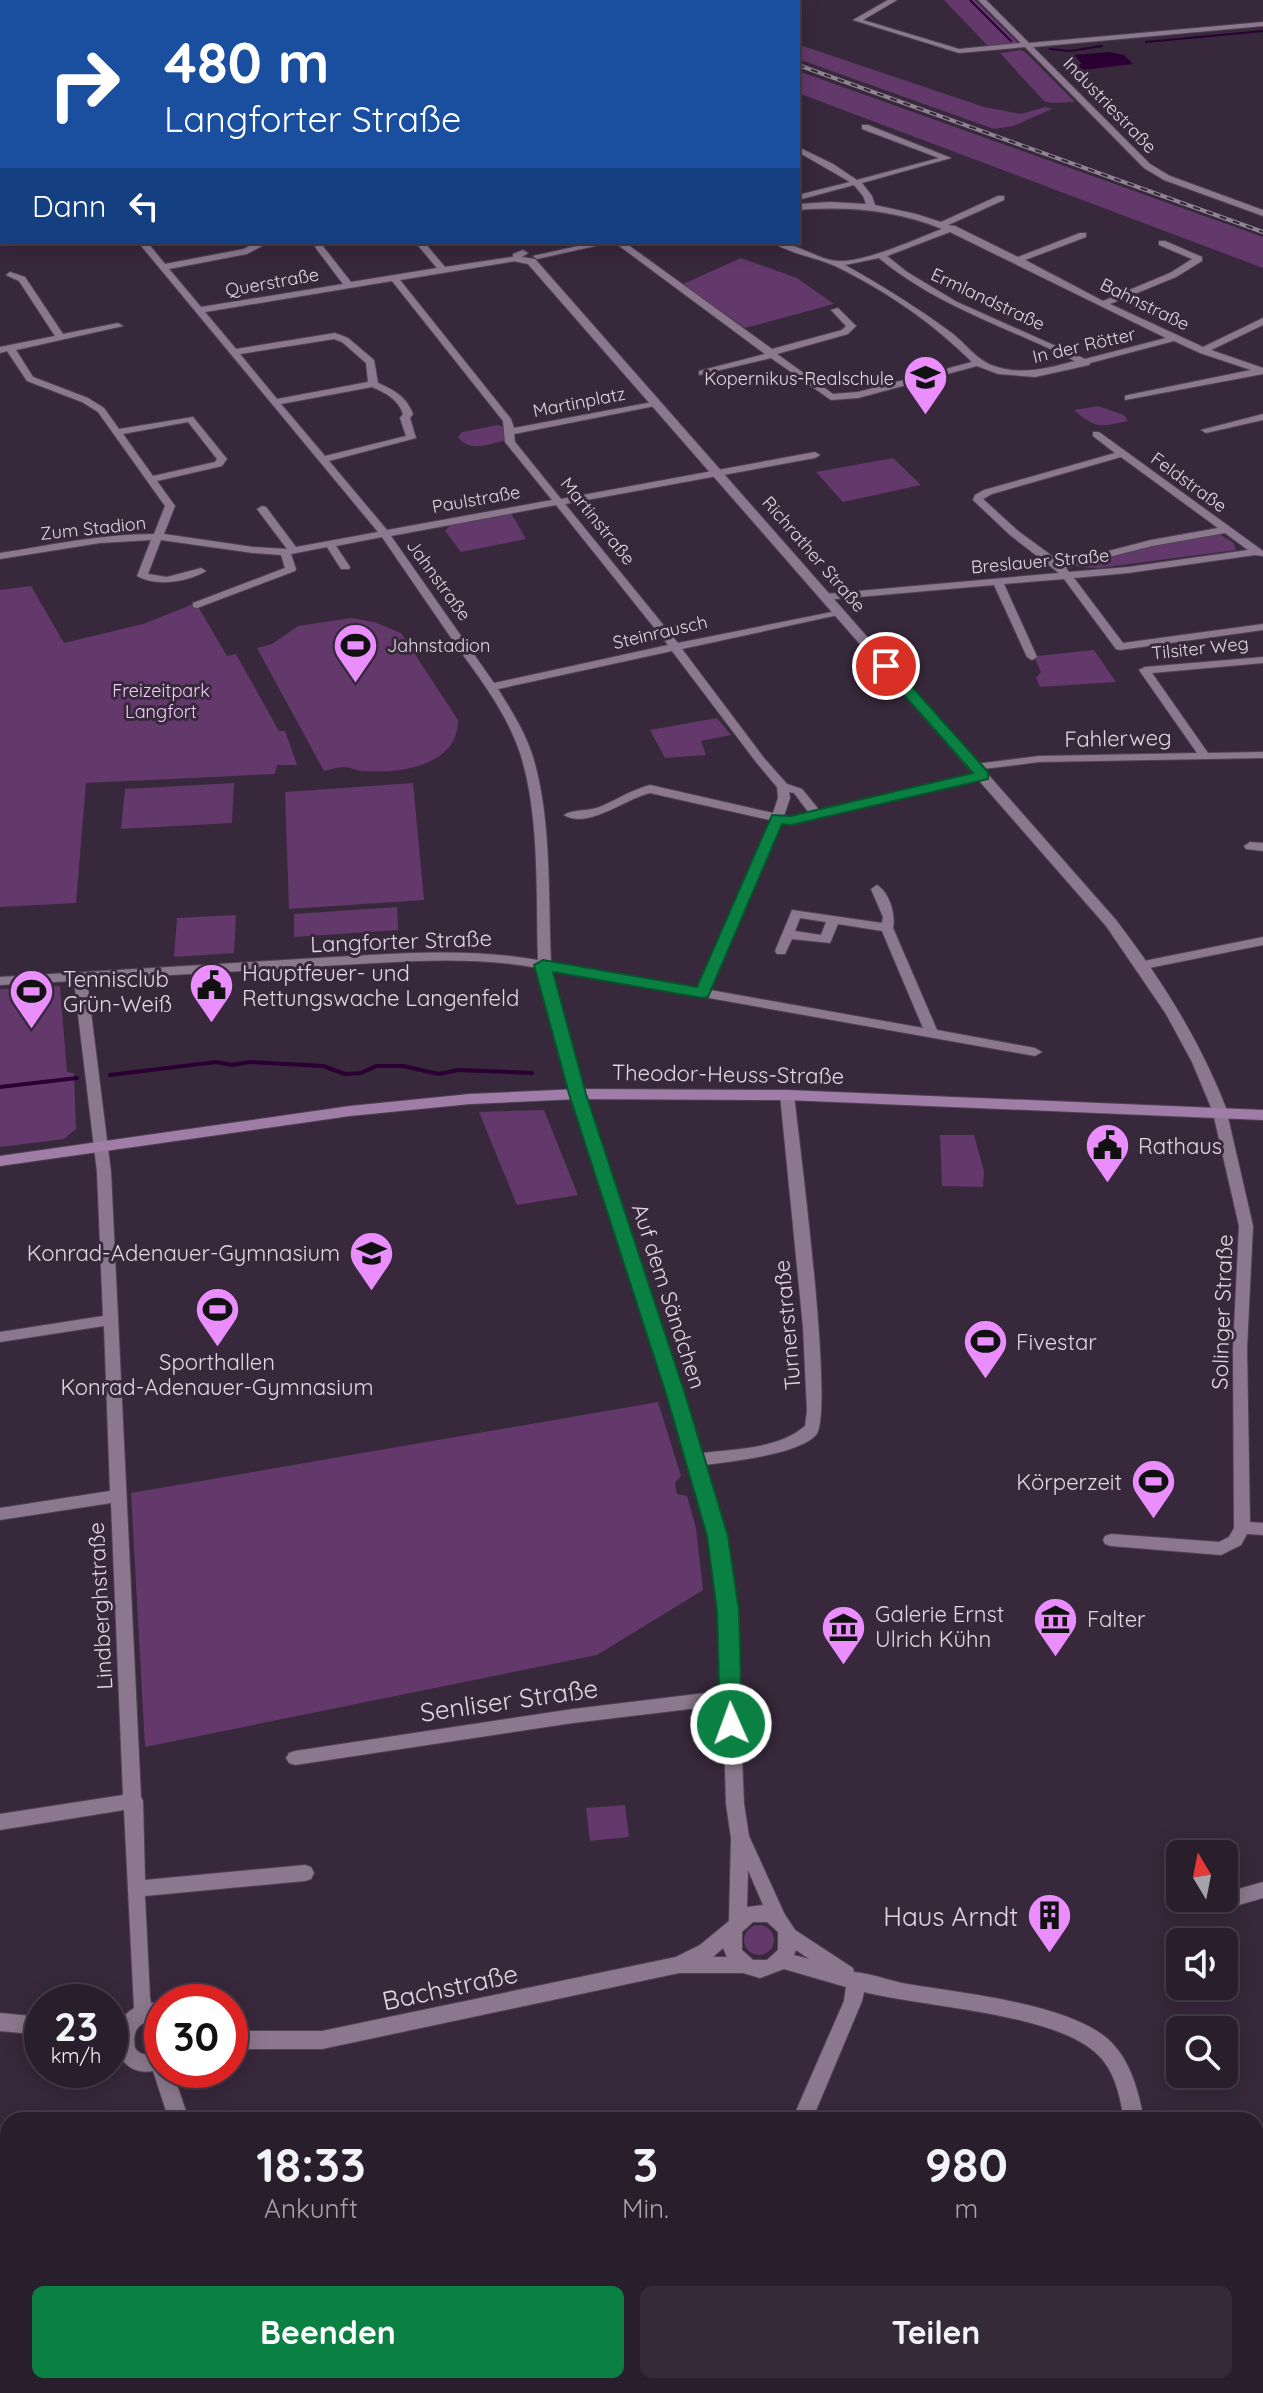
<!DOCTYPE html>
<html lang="de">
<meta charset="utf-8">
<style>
:root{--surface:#291e2c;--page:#352b38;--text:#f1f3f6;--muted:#a5a2a9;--line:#453c48;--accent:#0b8043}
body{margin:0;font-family:Quicksand,sans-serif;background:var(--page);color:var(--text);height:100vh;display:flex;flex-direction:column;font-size:30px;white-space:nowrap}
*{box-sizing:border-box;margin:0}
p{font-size:26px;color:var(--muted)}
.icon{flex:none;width:44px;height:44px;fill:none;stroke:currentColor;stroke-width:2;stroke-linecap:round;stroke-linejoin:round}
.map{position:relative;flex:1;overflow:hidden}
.panel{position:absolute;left:0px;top:2112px;width:1264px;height:282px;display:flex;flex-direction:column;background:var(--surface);border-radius:24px 24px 0 0;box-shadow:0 4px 20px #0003,0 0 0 2px var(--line)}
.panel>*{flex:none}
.guide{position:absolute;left:0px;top:0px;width:800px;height:244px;box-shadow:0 4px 20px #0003,0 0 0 2px var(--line);background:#1a4fa0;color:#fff;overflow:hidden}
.needle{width:52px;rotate:350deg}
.controls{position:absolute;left:1166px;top:1840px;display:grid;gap:16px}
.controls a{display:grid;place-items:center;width:72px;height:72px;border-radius:12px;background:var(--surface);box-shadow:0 4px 20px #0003,0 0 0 2px var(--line);font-size:40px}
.speed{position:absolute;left:24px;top:1984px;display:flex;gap:16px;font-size:40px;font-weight:700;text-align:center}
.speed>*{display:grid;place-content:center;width:104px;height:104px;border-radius:50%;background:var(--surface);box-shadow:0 4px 20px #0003,0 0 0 2px var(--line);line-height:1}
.speed small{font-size:20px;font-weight:400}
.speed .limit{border:12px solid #d22;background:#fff;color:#111}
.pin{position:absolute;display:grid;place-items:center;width:68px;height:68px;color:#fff;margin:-34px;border:4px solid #fff;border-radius:50%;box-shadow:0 2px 8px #0007}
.me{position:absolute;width:88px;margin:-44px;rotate:358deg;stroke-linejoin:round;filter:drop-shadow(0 0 6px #0008)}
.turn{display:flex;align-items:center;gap:28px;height:168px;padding:0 32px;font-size:36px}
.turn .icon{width:104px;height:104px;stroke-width:2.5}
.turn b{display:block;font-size:56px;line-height:68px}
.then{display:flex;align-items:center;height:76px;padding:0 32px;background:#0003;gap:16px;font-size:30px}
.eta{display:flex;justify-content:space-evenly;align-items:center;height:136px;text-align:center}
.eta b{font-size:48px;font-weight:700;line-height:56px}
.button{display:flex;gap:16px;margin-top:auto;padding:16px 32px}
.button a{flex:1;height:92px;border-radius:12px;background:var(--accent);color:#fff;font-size:32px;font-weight:700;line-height:92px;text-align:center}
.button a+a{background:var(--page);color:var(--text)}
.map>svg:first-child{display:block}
.green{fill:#62396a}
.water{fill:#2a0033}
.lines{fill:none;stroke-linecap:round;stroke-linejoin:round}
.stream-far1{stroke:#2a0033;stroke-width:2}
.stream{stroke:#2a0033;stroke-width:4}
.minor-casing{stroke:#504353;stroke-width:2}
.tertiary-casing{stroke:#504353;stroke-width:2}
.secondary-casing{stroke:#504353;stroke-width:2}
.minor{fill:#8b788e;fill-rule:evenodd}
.tertiary{fill:#8b788e;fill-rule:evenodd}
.secondary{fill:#a07da7;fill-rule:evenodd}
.rail-casing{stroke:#908393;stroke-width:4}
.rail{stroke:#37283b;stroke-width:2;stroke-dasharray:7;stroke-linecap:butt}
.route{fill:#0b8043;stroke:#07532c;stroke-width:2}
.labels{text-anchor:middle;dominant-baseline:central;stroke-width:6;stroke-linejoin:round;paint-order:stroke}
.far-street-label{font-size:18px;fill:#e0d6e2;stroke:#37283b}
.far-poi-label{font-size:18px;fill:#e0d6e2;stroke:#37283b;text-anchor:end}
.far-park-label{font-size:18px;fill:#f2cafa;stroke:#37283b}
.street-label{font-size:22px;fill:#e0d6e2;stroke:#37283b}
.poi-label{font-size:22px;fill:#e0d6e2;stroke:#37283b;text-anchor:start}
.near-street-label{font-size:26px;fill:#e0d6e2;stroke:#37283b}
.near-poi-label{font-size:26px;fill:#e0d6e2;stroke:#37283b;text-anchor:end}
</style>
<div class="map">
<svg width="1263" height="2393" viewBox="0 0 1263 2393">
<rect width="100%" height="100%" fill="#37283b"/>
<g class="green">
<polygon points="944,0 975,0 1017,42 1016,45 987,45"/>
<polygon points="803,46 984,107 1021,114 1046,107 1052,109 1013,126 994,129 798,59 798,48"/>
<polygon points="1021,50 1025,52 1075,102 1051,103 1044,101 1000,53"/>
<polygon points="798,71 1263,237 1263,268 798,93"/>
<polygon points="741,258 797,278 834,304 745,328 683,284"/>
<path d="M1098,406L1124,415L1128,421C1099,427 1096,429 1074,410Z"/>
<path d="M498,425L503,427L506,440C489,444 470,453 458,437L462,432Z"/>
<polygon points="893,458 921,485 843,502 816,472"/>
<polygon points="511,513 526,539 461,552 445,531 451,524"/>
<polygon points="1219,534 1234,543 1236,550 1099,568 1077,567 1156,545"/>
<polygon points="31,586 64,643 143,624 196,603 227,656 236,654 279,731 285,731 297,765 277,765 275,774 86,783 76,903 0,907 0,590"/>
<path d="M351,618L374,622L401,633L458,720C458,767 398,774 362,771C356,770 349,767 343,767C337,767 330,770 324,771L257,648L272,644L298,626Z"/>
<polygon points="1094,650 1116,682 1040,687 1036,678 1041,672 1035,659 1037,656"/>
<polygon points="717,718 731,735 701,741 706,755 665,758 650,730"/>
<polygon points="234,783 232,823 121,829 125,789"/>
<polygon points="413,783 424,900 289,909 285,792"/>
<polygon points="397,907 398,930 294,937 294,914"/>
<polygon points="236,915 234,953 174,957 177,918"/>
<polygon points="60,986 67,1072 74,1073 76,1129 64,1139 0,1147 0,989"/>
<polygon points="544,1110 578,1195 517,1205 479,1112"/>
<polygon points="940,1135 974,1135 984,1171 983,1187 942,1186"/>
<polygon points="658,1402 681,1476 675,1483 677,1494 687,1496 696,1528 703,1590 597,1655 145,1747 131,1493"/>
<polygon points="625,1805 629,1837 590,1841 586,1808"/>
<circle cx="759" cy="1940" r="15"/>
</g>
<polygon class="water" points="1110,52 1124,55 1133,64 1075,71 1066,65 1082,64 1074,55"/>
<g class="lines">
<g class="stream-far1">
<polyline points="970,0 1011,41"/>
<polyline points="4,2 9,0"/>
<polyline points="1146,42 1263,31"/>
<polyline points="1050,49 1070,51 1102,46"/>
</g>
<g class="stream">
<polyline points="110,1075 216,1062 232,1065 250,1062 323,1066 345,1074 361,1073 376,1066 403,1066 439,1074 458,1070 532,1073"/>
<polyline points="0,1087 77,1078"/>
</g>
<defs>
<g id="minor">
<polygon points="201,0 215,2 198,2"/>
<polygon points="410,0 420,0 422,2 412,2"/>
<polygon points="514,0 524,0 526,2 516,2"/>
<polygon points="888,0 897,0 863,20 959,49 1021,43 978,0 986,0 1029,43 1263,22 1263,26 1033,47 1150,164 1170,176 1263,210 1263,216 1164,180 1144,168 1025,47 959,53 853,20"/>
<rect x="0" y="82" width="2" height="4"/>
<path d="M862,125H868L951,158L862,183L872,196L875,205L916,214L941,222L998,196H1004V200L948,225L955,226L1018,257L1080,233H1086V237L1025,260L1103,301L1170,273L1192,259L1159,245V241H1165L1202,257V261L1176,277L1110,304L1203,347L1263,318V325L1211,350L1263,368V374L1125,400V396L1128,395L1251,370L1200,353L1174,341L1090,363L1089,365L1035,377L998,374L977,366L858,398L831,400L771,358L699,375V371L765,354L614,242H624L772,349L842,330L846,326L831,310L838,308L856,326L848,334L777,354L833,394L858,392L972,362C933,323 885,290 835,266C815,257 790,254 772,242C797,242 819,261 839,261C866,262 916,239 942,229C895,210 848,206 798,210V204L830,202L866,204L863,196L854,185L798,200V195L850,182L798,152V147L833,164L857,180L939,158L862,129ZM950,232L1166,338L1085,359L957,302L907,272L887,256ZM879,258C938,307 1008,327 1075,361C1049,368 1023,375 997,367C976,361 966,343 949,331C915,306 881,285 845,265Z"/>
<rect x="0" y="135" width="2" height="5"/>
<path d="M138,242H147L165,264L244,249L256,242H262V246L247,254L169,269L201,307L343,284L315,247L319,244L322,245L351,282L437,268L415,242H424L445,267L519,256V260L516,261L400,280L511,419L514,428L658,401V405L655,406L514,434L515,442L561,499L815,452L820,455L815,458L565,504L678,643L842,610L843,612L838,615L682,649L764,758L787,784L802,789L820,811L983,773L989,776L983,779L791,825L781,822L710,990L923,1028L882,931L838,924L830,943L792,939L785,954H777L775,951L792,910L882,923L883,917L871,889L877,885C889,892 896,914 893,928L937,1030L1035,1048L1042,1052L1035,1056L551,970V983L585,1094L702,1453C734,1449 779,1449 805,1426L807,1411L803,1327L780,1095L787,1091L794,1095C799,1140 835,1413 816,1435C797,1455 732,1461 705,1465L730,1558L736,1611L744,1804L749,1836L784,1913L795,1930L853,1968L854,1972C870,1973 890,1981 907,1984C961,1993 1073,2004 1111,2042C1131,2062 1139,2093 1144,2120H1124C1120,2096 1115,2070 1096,2053C1053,2013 923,2007 864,1992L862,2001L812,2120H792L844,2001L846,1987L784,1969L760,1978L743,1973H679L322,2049H230V2031H322L676,1957L700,1945L729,1921L731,1838L726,1804L723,1705L573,1723L295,1765L289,1763L286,1758L289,1753L295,1751L573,1709L722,1691L720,1611L714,1558L688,1460L571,1094L539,983L538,968C468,955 396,962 325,966C246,971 166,975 87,980L111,1172L141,1797L143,1801L145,1880L305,1865L311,1867L314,1873L311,1879L305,1881L145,1896L150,1997L151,2003L162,2002V2020C143,2020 131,2026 135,2048C143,2058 151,2054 162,2052V2070H172L189,2120H169L153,2071C115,2078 102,2026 134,2008L124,1810L0,1830V1814L123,1795L111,1503L0,1520V1508L110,1491L104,1326L0,1342V1332L103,1316L97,1172L74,981L0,985V977C100,971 200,965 300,959C379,955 459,946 538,960C536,896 540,814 520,753C507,714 482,681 458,648C433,611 407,574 382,537L336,546L350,567L349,569H341L327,547L291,554L296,569L295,571L197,608L193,607V603L285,568L281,555L253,553L161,540L148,574L167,577L201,568L206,571C188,582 156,587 137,576L151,540L100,543L0,559V553C51,545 102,534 154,534L165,506L98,412L82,402L27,381L7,351L0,353V347L55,336L19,281L6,275L10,272L25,277L63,334L118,323L123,326L16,350L33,377L88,398L104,408L119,429L193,417L227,459L222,466L157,481L175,506L164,534L253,547L287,549L257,509L262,506L266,507L296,547L378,532ZM392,281L503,421L505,442L552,500L387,530L329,461L416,438L410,418L413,414C406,396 394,390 378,383L374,360L348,338L335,333L236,349L205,312ZM334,339L342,342L366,363L368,382L277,399L240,354ZM372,387C386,393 398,399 403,414L400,418L406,436L325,456L281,404ZM188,422L217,459L215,462L153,476L123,434ZM556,505L668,645L494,683L391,536ZM672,651L756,762L777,787L778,798L773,813L650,785C629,791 620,798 602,806C590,812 575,808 564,815C587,830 627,798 650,793L770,820L698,988L551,962C548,897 552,816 532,754C524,730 511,710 498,689ZM789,792L794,793L809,813L791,817L784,816L790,798ZM800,918L826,922L821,935L795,931ZM748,1870L763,1905L747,1907ZM753,1922H767L778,1932V1950L767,1960H753L742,1950V1932ZM723,1948L727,1957H713ZM796,1950L809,1959L794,1955Z"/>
<polygon points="596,242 613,242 537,259 533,256"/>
<polygon points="1263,414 1263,420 1206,433 1201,430"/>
<path d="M1093,432H1099L1263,551V556L1255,555L1128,573L1074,578L1123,643L1263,624V630L1120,650L1116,649L1064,579L1004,584L1037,657L1032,660L1027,657L994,585L825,600L820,597L825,594L1059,573L1010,535L973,500L975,495L984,490L1115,453L1093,436ZM1121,457L1218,528L1151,540L1062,563L1018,531L983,499L992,494ZM1225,533L1248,550L1128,567L1069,572L1066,568L1152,546Z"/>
<polygon points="1263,657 1263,663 1152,673 1208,753 1263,752 1263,758 1039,762 975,770 969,767 975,764 1039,756 1197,753 1139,670 1145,667"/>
<polygon points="1250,842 1263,843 1263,851 1246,849 1244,846"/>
<polygon points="1263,937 1263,945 1144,969 1138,965 1144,961"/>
<polygon points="1220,1108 1227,1113 1253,1226 1247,1348 1250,1522 1263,1523 1263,1535 1247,1534 1241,1545 1221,1555 1111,1546 1105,1544 1103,1540 1105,1536 1111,1534 1219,1542 1229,1537 1234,1528 1233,1348 1239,1226 1213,1113"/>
<polygon points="1263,1882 1263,1898 1225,1909 1219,1907 1216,1901 1217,1898 1224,1898 1224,1893"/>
<polygon points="0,2013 42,2017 42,2035 0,2031"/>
<polygon points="263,2386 284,2386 286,2393 266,2393"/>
<polygon points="665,2386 686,2386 683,2393 663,2393"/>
<polygon points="912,2386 932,2386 933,2393 913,2393"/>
<polygon points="1165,2386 1185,2386 1186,2393 1166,2393"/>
</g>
<path id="tertiary" d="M523,250L528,253L522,257L535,259L1116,920C1162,980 1201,1042 1228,1113L1225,1117H1215L1192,1062L1166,1014L1106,926L528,264L513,261V254Z"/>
<g id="secondary">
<polygon points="690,0 703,0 689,2"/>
<polygon points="2,217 2,223 0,224 0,218"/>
<polygon points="578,1089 787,1090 1263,1110 1263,1120 787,1100 578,1099 470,1104 350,1116 0,1166 0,1156 350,1106 470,1094"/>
</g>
</defs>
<use href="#minor" class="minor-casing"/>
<use href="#tertiary" class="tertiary-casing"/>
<use href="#secondary" class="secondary-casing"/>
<use href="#minor" class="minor"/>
<use href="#tertiary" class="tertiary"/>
<use href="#secondary" class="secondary"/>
<defs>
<g id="rail">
<polyline points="616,0 621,2"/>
<polyline points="798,65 1263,232"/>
</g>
</defs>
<use href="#rail" class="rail-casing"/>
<use href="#rail" class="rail"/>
</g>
<polygon class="route" points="886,662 891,663 988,772 988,779 791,825 782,824 708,997 702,998 553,972 586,1094 686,1397 728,1536 739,1611 742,1724 739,1730 731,1733 724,1730 720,1724 717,1611 707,1536 667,1397 569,1094 534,965 543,960 697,987 772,815 791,816 973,773 881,669 881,663"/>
<defs>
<symbol id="school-pin" viewBox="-11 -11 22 30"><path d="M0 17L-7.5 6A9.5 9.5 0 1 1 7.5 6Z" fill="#ea8dfd" stroke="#37283b"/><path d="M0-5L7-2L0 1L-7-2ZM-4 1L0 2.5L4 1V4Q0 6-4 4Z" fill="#111"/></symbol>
<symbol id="stadium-pin" viewBox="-11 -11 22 30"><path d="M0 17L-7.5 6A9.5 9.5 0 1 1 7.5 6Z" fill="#ea8dfd" stroke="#37283b"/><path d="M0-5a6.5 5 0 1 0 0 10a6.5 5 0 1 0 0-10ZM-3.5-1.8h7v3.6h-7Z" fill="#111"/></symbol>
<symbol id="civic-pin" viewBox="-11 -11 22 30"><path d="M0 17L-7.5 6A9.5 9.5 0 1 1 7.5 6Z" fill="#ea8dfd" stroke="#37283b"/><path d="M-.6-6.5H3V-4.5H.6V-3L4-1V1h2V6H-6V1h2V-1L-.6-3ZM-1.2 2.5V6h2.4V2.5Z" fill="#111"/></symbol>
<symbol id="museum-pin" viewBox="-11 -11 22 30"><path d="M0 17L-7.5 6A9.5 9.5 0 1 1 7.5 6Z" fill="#ea8dfd" stroke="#37283b"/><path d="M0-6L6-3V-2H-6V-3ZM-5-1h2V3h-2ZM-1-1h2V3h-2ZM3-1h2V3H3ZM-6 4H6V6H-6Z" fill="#111"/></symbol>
<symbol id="building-pin" viewBox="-11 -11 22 30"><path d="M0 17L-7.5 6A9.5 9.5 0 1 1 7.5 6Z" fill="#ea8dfd" stroke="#37283b"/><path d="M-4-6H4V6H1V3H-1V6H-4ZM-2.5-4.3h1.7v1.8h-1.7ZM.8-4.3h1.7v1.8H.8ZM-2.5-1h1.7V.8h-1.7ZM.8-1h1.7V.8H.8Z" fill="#111"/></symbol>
</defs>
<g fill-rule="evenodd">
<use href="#school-pin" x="900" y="352" width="51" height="69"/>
<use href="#stadium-pin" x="330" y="620" width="51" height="69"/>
<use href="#civic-pin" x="186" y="960" width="51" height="69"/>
<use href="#stadium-pin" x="6" y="966" width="51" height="69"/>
<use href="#civic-pin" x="1082" y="1120" width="51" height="69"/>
<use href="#school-pin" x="346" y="1228" width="51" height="69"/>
<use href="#stadium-pin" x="192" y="1284" width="51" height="69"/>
<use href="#stadium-pin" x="960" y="1316" width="51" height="69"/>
<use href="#stadium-pin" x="1128" y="1456" width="51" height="69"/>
<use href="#museum-pin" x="1030" y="1594" width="51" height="69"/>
<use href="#museum-pin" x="818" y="1602" width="51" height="69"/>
<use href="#building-pin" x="1024" y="1890" width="51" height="69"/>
</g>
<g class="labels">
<g class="far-street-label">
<text transform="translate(1110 105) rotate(46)">Industriestraße</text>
<text transform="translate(272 282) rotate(-10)">Querstraße</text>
<text transform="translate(988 299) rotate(25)">Ermlandstraße</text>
<text transform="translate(1145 304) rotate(26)">Bahnstraße</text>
<text transform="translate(1084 345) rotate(-13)">In der Rötter</text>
<text transform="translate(579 402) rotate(-11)">Martinplatz</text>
<text transform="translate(1189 482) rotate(36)">Feldstraße</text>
<text transform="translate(476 499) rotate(-10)">Paulstraße</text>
<text transform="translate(598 521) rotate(51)">Martinstraße</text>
<text transform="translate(93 528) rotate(-6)">Zum Stadion</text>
<text transform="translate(814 554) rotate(49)">Richrather Straße</text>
<text transform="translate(1040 561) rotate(-5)">Breslauer Straße</text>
<text transform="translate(439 580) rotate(54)">Jahnstraße</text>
<text transform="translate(660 632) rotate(-13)">Steinrausch</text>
<text transform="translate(1200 648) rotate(-6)">Tilsiter Weg</text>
</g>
<g class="far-poi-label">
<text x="894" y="378">Kopernikus-Realschule</text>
<text x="387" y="645" text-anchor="start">Jahnstadion</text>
</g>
<g class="far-park-label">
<text x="161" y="690">Freizeitpark<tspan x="161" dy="21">Langfort</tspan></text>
</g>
<g class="street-label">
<text transform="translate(1118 738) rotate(-1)">Fahlerweg</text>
<text transform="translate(401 941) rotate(-2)">Langforter Straße</text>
<text transform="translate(728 1074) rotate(1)">Theodor-Heuss-Straße</text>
<text transform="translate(669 1296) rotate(72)">Auf dem Sändchen</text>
<text transform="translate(1222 1312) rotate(-88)">Solinger Straße</text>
<text transform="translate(787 1325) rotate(-95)">Turnerstraße</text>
<text transform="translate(100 1606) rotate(-93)">Lindberghstraße</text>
</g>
<g class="poi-label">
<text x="242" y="973">Hauptfeuer- und<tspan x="242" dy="25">Rettungswache Langenfeld</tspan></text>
<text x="63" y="979">Tennisclub<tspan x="63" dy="25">Grün-Weiß</tspan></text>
<text x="1138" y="1146">Rathaus</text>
<text x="340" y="1253" text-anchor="end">Konrad-Adenauer-Gymnasium</text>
<text x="1016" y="1342">Fivestar</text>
<text x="217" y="1362" text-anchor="middle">Sporthallen<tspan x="217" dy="25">Konrad-Adenauer-Gymnasium</tspan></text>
<text x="1122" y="1482" text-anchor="end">Körperzeit</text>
<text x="875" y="1614">Galerie Ernst<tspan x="875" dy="25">Ulrich Kühn</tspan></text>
<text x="1087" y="1619">Falter</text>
</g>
<g class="near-street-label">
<text transform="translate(509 1700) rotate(-8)">Senliser Straße</text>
<text transform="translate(450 1987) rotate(-12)">Bachstraße</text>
</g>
<g class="near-poi-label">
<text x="1018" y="1916">Haus Arndt</text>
</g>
</g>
</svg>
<div class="controls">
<a><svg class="needle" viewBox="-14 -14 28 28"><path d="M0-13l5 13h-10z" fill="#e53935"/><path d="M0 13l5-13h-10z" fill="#a5a2a9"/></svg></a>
<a><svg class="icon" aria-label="sound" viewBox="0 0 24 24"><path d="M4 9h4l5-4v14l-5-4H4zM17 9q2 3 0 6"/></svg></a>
<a><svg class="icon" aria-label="search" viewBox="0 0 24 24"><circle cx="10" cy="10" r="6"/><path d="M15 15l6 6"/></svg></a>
</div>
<div class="speed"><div>23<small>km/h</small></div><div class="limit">30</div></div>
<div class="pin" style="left:886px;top:666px;background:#d93025"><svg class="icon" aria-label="arrive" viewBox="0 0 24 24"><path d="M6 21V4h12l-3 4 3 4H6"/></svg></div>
<svg class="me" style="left:731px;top:1724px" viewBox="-20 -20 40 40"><circle r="17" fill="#0b8043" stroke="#fff" stroke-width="3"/><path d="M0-11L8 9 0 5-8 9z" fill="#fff"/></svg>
<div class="guide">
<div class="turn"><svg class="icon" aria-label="right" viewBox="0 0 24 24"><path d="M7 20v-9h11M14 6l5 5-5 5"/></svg><div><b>480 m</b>Langforter Straße</div></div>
<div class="then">Dann<svg class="icon" aria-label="left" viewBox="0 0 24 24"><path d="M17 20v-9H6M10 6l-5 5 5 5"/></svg></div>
</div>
<section class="panel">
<div class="eta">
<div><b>18:33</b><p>Ankunft</p></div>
<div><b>3</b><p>Min.</p></div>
<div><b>980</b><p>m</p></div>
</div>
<div class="button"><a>Beenden</a><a>Teilen</a></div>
</section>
</div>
